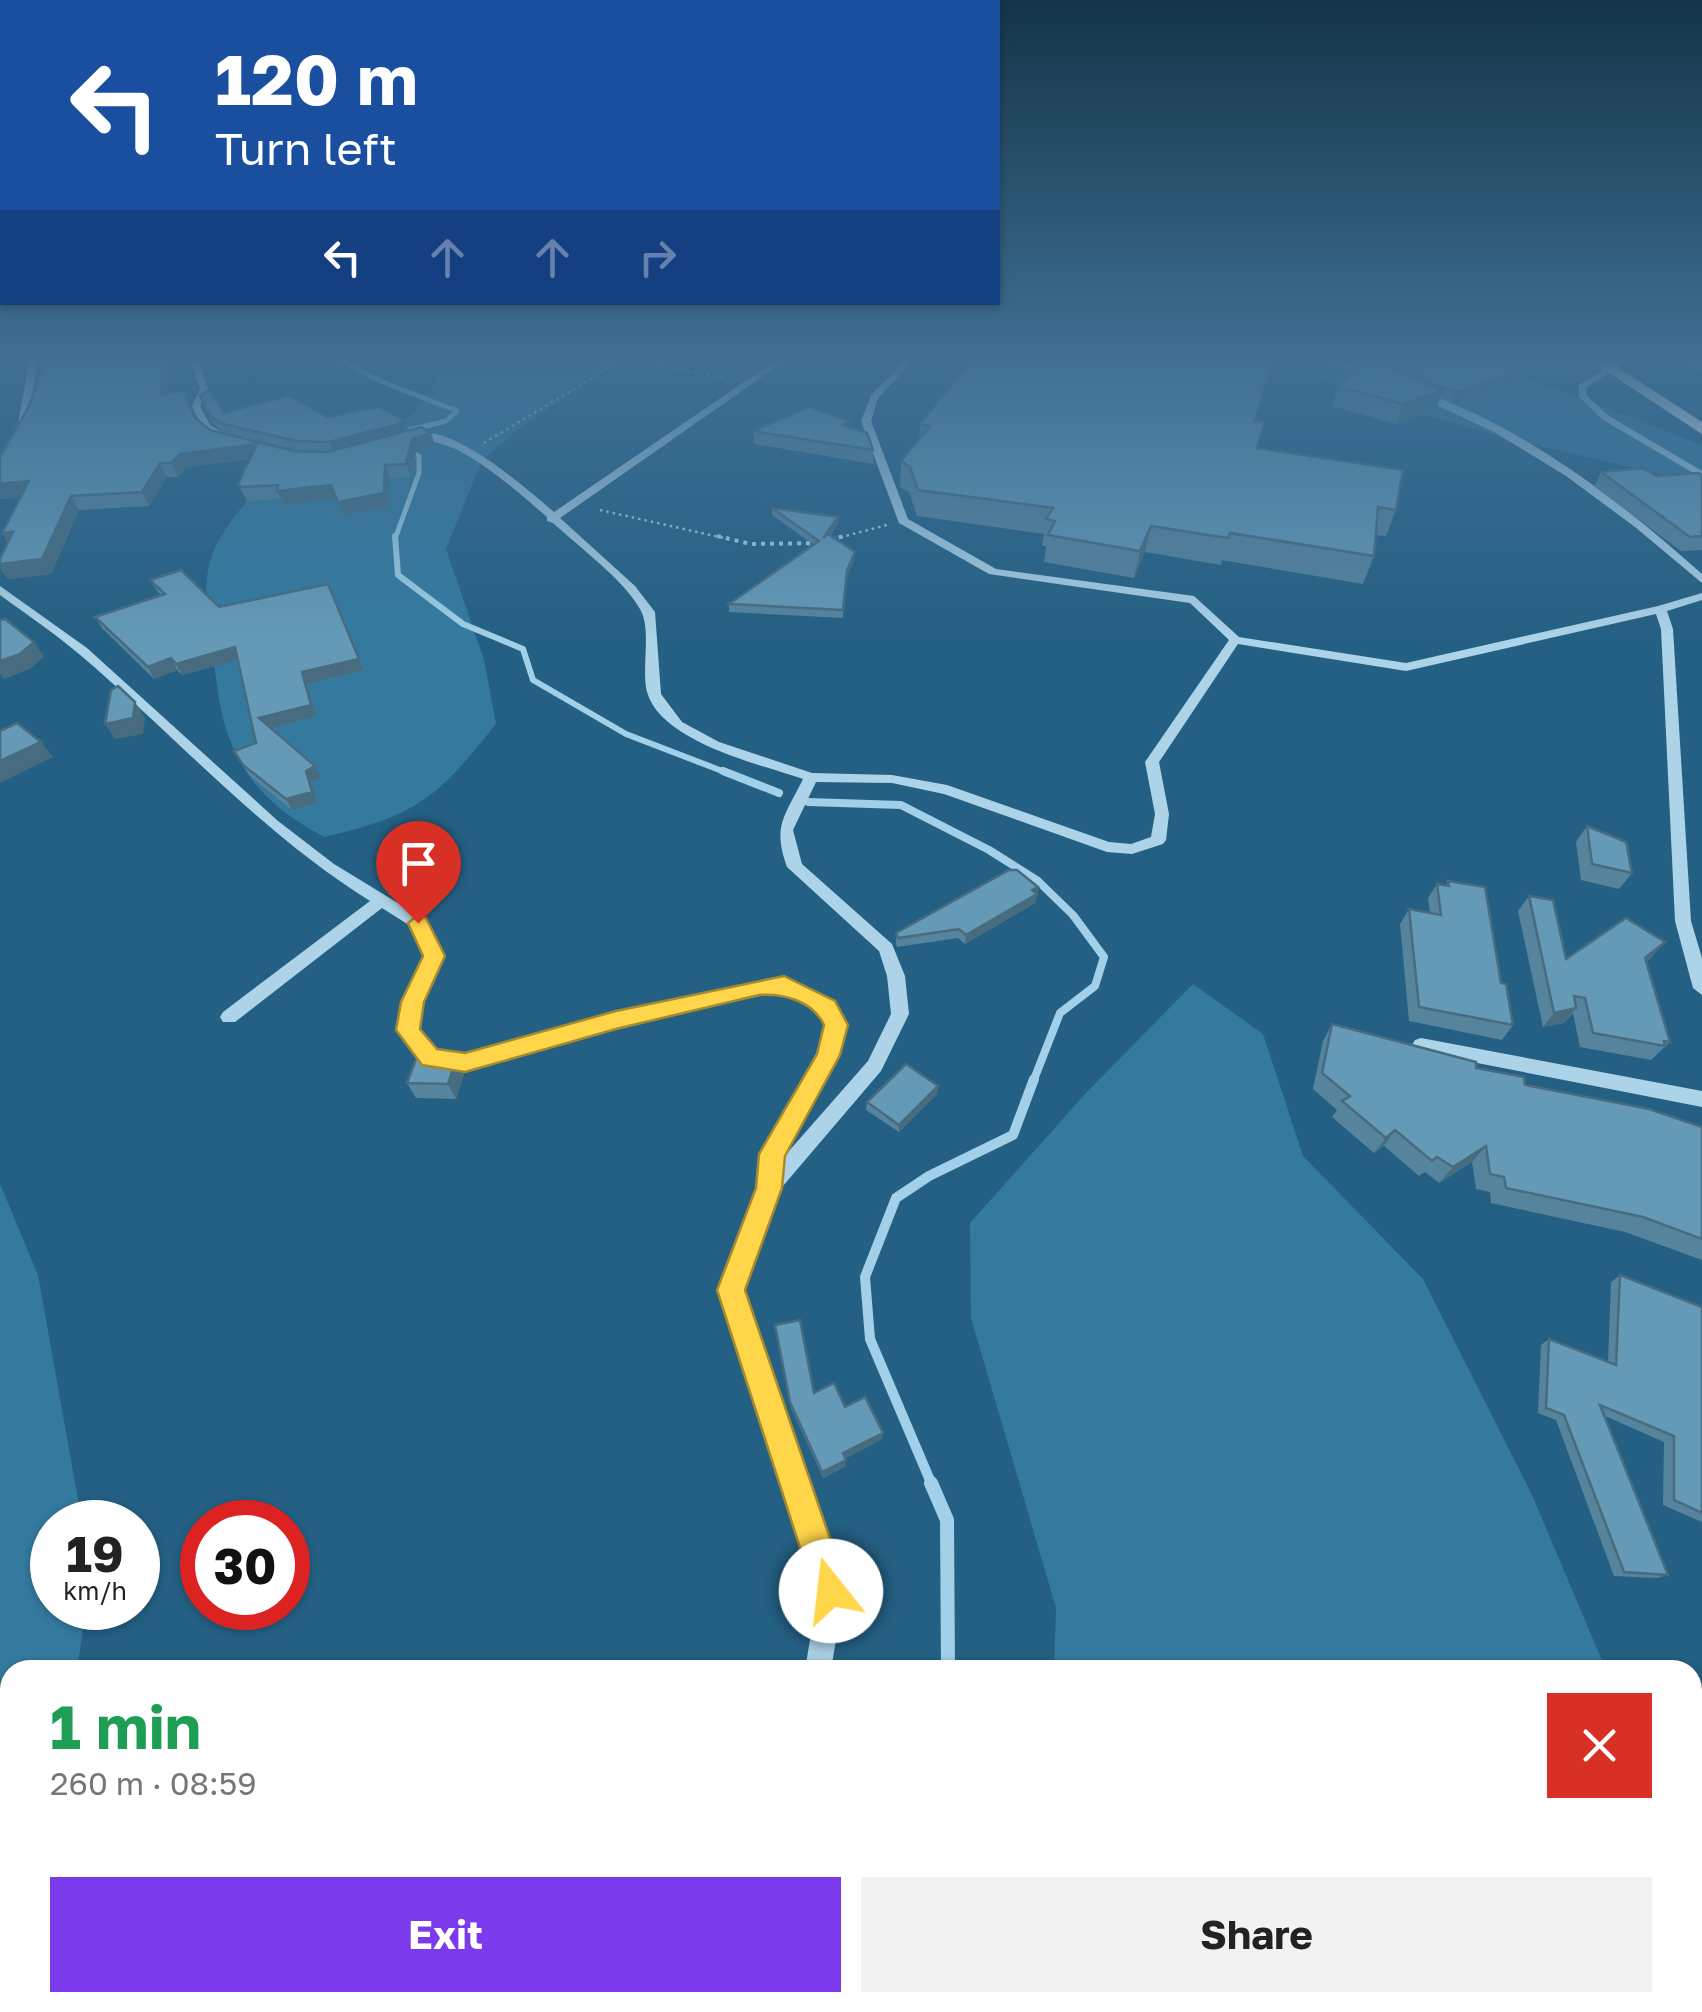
<!DOCTYPE html>
<meta charset="utf-8">
<style>
:root{--surface:#fff;--page:#f2f2f2;--text:#222;--muted:#767676;--accent:#7c3aed}
body{margin:0;font-family:"Golos Text",sans-serif;background:var(--page);color:var(--text);height:100vh;display:flex;flex-direction:column;font-size:38px;white-space:nowrap}
*{box-sizing:border-box;margin:0}
p{font-size:32px;color:var(--muted)}
.icon{flex:none;width:55px;height:55px;fill:none;stroke:currentColor;stroke-width:2;stroke-linecap:round;stroke-linejoin:round}
.map{position:relative;flex:1;overflow:hidden}
.side{position:absolute;left:0px;top:1660px;width:1702px;height:352px;display:flex;flex-direction:column;background:var(--surface);border-radius:30px 30px 0 0;box-shadow:0 2px 8px #0004}
.side>*{flex:none}
.top-card{position:absolute;left:0px;top:0px;width:1000px;height:305px;box-shadow:0 2px 8px #0004;background:#1a4fa0;color:#fff;overflow:hidden}
.speed{position:absolute;left:30px;top:1500px;display:flex;gap:20px;font-size:50px;font-weight:700;text-align:center}
.speed>*{display:grid;place-content:center;width:130px;height:130px;border-radius:50%;background:var(--surface);box-shadow:0 2px 8px #0004;line-height:1}
.speed small{font-size:25px;font-weight:400}
.speed .limit{border:15px solid #d22;background:#fff;color:#111}
.pin{position:absolute;display:grid;place-items:center;width:85px;height:85px;color:#fff;margin:-102px -42px;border-radius:50% 50% 50% 0;rotate:-45deg;box-shadow:0 0 10px #0007}
.pin .icon{rotate:45deg}
.me{position:absolute;width:110px;margin:-55px;rotate:344deg;stroke-linejoin:round;filter:drop-shadow(0 0 8px #0008)}
.turn{display:flex;align-items:center;gap:35px;height:210px;padding:0 50px;font-size:45px}
.turn .icon{width:130px;height:130px;stroke-width:2.5}
.turn b{display:block;font-size:70px;line-height:85px}
.lanes{display:flex;align-items:center;height:95px;padding:0 50px;background:#0003;justify-content:center;gap:50px;direction:ltr}
.lanes .off{opacity:.35}
.round{display:grid;place-items:center;flex:none;width:105px;height:105px;border-radius:0px;background:var(--page)}
.head{display:flex;align-items:center;justify-content:space-between;height:170px;padding:0 50px}
h1{font-size:60px;font-weight:700;line-height:75px;color:#1e9e55}
.cta{display:flex;gap:20px;margin-top:auto;padding:20px 50px}
.cta a{flex:1;height:115px;border-radius:0px;background:var(--accent);color:#fff;font-size:40px;font-weight:700;line-height:115px;text-align:center}
.cta a+a{background:var(--page);color:var(--text)}
.map>svg:first-child{display:block}
.green{fill:#347a9f}
.lines{fill:none;stroke-linecap:round;stroke-linejoin:round}
.stream-far4{stroke:#a1d0e8;stroke-width:5}
.stream-far3{stroke:#a1d0e8;stroke-width:6}
.stream-far2{stroke:#a1d0e8;stroke-width:8}
.stream-far1{stroke:#a1d0e8;stroke-width:10}
.stream{stroke:#a1d0e8;stroke-width:14}
.river{fill:#5f89a1;fill-rule:evenodd}
.path-far1{stroke:#add3e8;stroke-width:2.5;stroke-dasharray:2.5 4;stroke-linecap:butt}
.path{stroke:#add3e8;stroke-width:4;stroke-dasharray:4 5;stroke-linecap:butt}
.minor{fill:#add3e8;fill-rule:evenodd}
.highway{fill:#fff;fill-rule:evenodd}
.wall{fill:#57849d}
.shaded-wall{fill:#476c80}
.building{fill:#659ab7;stroke:#476c80;stroke-width:2.5}
.route{fill:#ffd54a;stroke:#a68a30;stroke-width:2.5}
</style>
<div class="map">
<svg width="1702" height="2012" viewBox="0 0 1702 2012">
<rect width="100%" height="100%" fill="#246083"/>
<g class="green">
<path d="M442,358H622L516,431L482,460L446,549L484,660L496,724C437,798 418,815 325,837C259,803 226,760 217,685C212,644 197,590 214,550C223,529 247,497 266,485C324,447 430,444 442,358Z"/>
<path d="M1267,358H1486L1503,369L1702,445V483C1556,450 1404,418 1267,358Z"/>
<polygon points="1193,984 1263,1034 1303,1156 1423,1279 1532,1495 1606,1670 1054,1670 1056,1608 971,1318 970,1223 1086,1093"/>
<polygon points="0,1184 38,1275 82,1522 52,1522 52,1608 86,1608 77,1670 10,1670 10,2002 32,2003 31,2012 0,2012"/>
<polygon points="1693,1868 1702,1883 1702,2012 1045,2012 1045,2002 1692,2002"/>
</g>
<g class="lines">
<g class="stream-far4">
<polyline points="337,358 378,380 457,411 446,421 397,433"/>
<polyline points="395,539 419,473 419,456 406,450"/>
</g>
<polyline class="stream-far3" points="395,536 398,575 463,624 523,649 533,680 626,734 730,774"/>
<g class="stream-far2">
<polyline points="723,771 779,793"/>
<polyline points="808,802 901,805 989,850 1038,881 1073,915 1104,957 1095,986 1060,1013 1033,1082"/>
</g>
<polyline class="stream-far1" points="932,1485 870,1339 865,1277 896,1198 929,1176 1013,1135 1034,1079"/>
<g class="stream">
<polyline points="931,1483 947,1520 948,1670"/>
<polyline points="926,2012 929,2002"/>
</g>
<polygon class="river" points="1673,358 1702,358 1702,373"/>
<g class="path-far1">
<polyline points="617,358 723,377"/>
<polyline points="484,443 624,359"/>
<polyline points="600,510 728,539"/>
<polyline points="834,539 887,525"/>
</g>
<g class="path">
<polyline points="717,536 751,544 819,543"/>
<polyline points="830,540 844,536"/>
</g>
<g class="minor">
<polygon points="30,358 38,358 28,424 5,468 0,471 0,459 18,424"/>
<path d="M189,358H197L208,389L200,406L210,425L234,439V443C211,441 201,426 192,406L200,389Z"/>
<path d="M779,358H789L560,518L635,586L655,612L661,694L682,722L719,742L812,773L892,775L947,785L1109,842L1131,844L1151,837L1155,814L1145,762L1229,640L1190,603L989,574L899,523L861,421L871,395L907,358H916L878,398L871,421L908,519L996,569L1194,596L1239,637L1406,663L1658,606L1702,593V600L1667,611L1673,629L1691,921L1702,958V995L1693,988L1675,921L1661,629L1656,614L1406,671L1238,644L1159,762L1169,814L1166,840L1163,844L1132,854L1107,852L944,794L892,783L816,782L793,830L802,864L892,944L905,976L909,1014L881,1071L777,1193L742,1290L844,1591L831,1670H805L818,1591L720,1290L759,1188L762,1155L820,1054L827,1025L821,1012L782,991L616,1027L465,1070L424,1063L399,1031L403,1003L426,956L412,927L382,908L235,1022H223L220,1017L223,1012L370,901C261,833 177,737 79,654C54,633 26,614 0,595V586L87,648L278,821L334,864L424,919L442,956L421,1003L417,1029L435,1051L465,1056L616,1013L784,978L790,979L833,1002L845,1025L838,1055L781,1160L868,1061L891,1014L887,976L879,951L787,867C772,826 785,816 803,779C759,764 661,742 647,692C641,669 652,629 640,609C624,580 578,546 553,523L547,521V517C519,493 490,467 458,450C440,441 421,441 405,434C448,418 523,486 554,512Z"/>
<polygon points="1324,358 1336,358 1382,377 1375,379"/>
<polygon points="1621,358 1631,358 1586,388 1587,396 1609,416 1702,471 1702,478 1603,420 1579,397 1579,385"/>
<path d="M1420,391C1526,428 1619,500 1702,574V583L1635,527L1566,476L1494,432L1417,396Z"/>
<polygon points="1421,1038 1702,1091 1702,1107 1421,1052 1415,1050 1412,1045 1415,1040"/>
<polygon points="698,2002 730,2002 728,2012 696,2012"/>
</g>
<polygon class="highway" points="1586,358 1603,358 1702,422 1702,434"/>
</g>
<g class="wall">
<polygon points="35,358 170,358 168,394 210,430 293,451 300,451 225,433 213,424 200,396 224,413 327,417 408,431 435,446 416,452 411,477 390,479 388,507 343,516 336,499 283,505 280,499 247,501 238,484 250,459 186,467 178,477 167,477 149,506 79,510 51,574 7,579 8,543 2,533 21,497 0,499 0,457 28,408 42,372"/>
<polygon points="1351,358 1598,358 1595,370 1586,376 1532,375 1452,404 1440,398 1435,410 1396,424 1332,406 1338,386 1363,364"/>
<polygon points="1255,421 1257,448 1396,510 1386,536 1376,535 1374,556 1363,584 1222,560 1221,565 1145,552 1134,578 1044,562 1046,546 1042,546 1044,534 917,516 909,492 900,487 901,461 919,440 920,424"/>
<polygon points="850,428 873,450 873,464 754,444 753,431"/>
<polygon points="1601,472 1656,476 1702,475 1702,550 1681,551 1594,486"/>
<polygon points="772,508 838,517 838,524 830,536 854,560 847,577 843,618 729,612 729,604 814,545 772,515"/>
<polygon points="150,580 219,607 364,670 307,684 316,716 271,728 321,777 311,782 318,803 292,810 250,776 241,763 234,751 256,743 238,659 182,675 177,670 154,679 102,628 95,617 161,596"/>
<polygon points="1587,826 1632,873 1619,889 1581,880 1576,842"/>
<polygon points="1448,881 1501,983 1513,1025 1502,1040 1409,1021 1400,924 1409,909 1430,913 1428,898 1437,884 1446,885"/>
<polygon points="1038,887 1035,903 965,944 958,938 897,947 896,943 896,933"/>
<polygon points="1529,896 1566,959 1652,957 1646,962 1670,1042 1651,1060 1580,1047 1573,1013 1564,1023 1543,1027 1518,911"/>
<polygon points="1332,1024 1476,1068 1525,1085 1702,1127 1702,1260 1625,1232 1491,1203 1490,1192 1476,1189 1472,1162 1439,1183 1425,1172 1419,1176 1384,1146 1374,1153 1332,1117 1337,1110 1313,1089 1323,1041"/>
<polygon points="464,1074 456,1099 416,1098 407,1083"/>
<polygon points="938,1086 937,1094 899,1132 866,1110 867,1102"/>
<polygon points="1620,1275 1702,1307 1702,1522 1663,1505 1664,1442 1605,1416 1668,1575 1657,1578 1614,1576 1556,1420 1538,1413 1541,1345 1549,1339 1608,1362 1611,1282"/>
<polygon points="775,1325 814,1393 845,1407 883,1433 882,1439 846,1458 846,1466 823,1478 791,1408"/>
</g>
<g class="shaded-wall">
<polygon points="47,358 42,372 35,359"/>
<polygon points="164,358 170,358 167,408 160,395"/>
<polygon points="1600,359 1595,370 1586,376 1592,365"/>
<polygon points="1537,364 1532,375 1452,404 1456,393"/>
<polygon points="1443,390 1435,410 1396,424 1403,404"/>
<polygon points="406,422 408,431 333,452 329,442"/>
<polygon points="431,433 435,446 416,452 411,477 406,464 412,439"/>
<polygon points="257,444 263,457 186,467 178,477 171,463 180,454"/>
<polygon points="160,463 167,477 149,506 142,492"/>
<polygon points="385,465 390,479 388,507 343,516 338,502"/>
<polygon points="29,481 38,495 0,499 0,484"/>
<polygon points="331,485 336,499 283,505 277,491"/>
<polygon points="71,496 79,510 51,574 7,579 0,568 0,564"/>
<polygon points="838,517 838,524 823,546 823,538"/>
<polygon points="1151,526 1145,552 1134,578 1140,551"/>
<polygon points="13,532 11,547 2,533"/>
<polygon points="855,552 854,560 847,577 843,618 847,570"/>
<polygon points="34,642 44,657 30,669 4,679 0,674 0,661"/>
<polygon points="235,647 241,659 182,675 176,664"/>
<polygon points="171,658 177,670 154,679 148,667"/>
<polygon points="359,659 364,670 307,684 316,716 265,730 259,718 302,672"/>
<polygon points="135,702 145,718 143,734 115,739 105,724"/>
<polygon points="41,742 53,757 0,783 0,761"/>
<polygon points="315,766 321,777 311,782 318,803 292,810 286,799 306,771"/>
<polygon points="1038,887 1035,903 965,944 966,935"/>
<polygon points="1665,942 1652,957 1632,972 1645,958"/>
<polygon points="1576,1008 1564,1023 1543,1027 1554,1013"/>
<polygon points="456,1059 464,1074 456,1099 448,1084"/>
<polygon points="938,1086 937,1094 899,1132 899,1125"/>
<polygon points="1395,1130 1384,1146 1374,1153 1386,1138"/>
<polygon points="1486,1146 1472,1162 1439,1183 1453,1167"/>
<polygon points="883,1433 882,1439 843,1460 843,1453"/>
<polygon points="846,1460 846,1466 823,1478 822,1472"/>
</g>
<g class="building">
<polygon points="47,358 164,358 160,395 183,391 194,417 210,430 293,451 328,452 421,427 431,433 412,439 406,464 385,465 384,493 338,502 331,485 277,491 278,485 241,487 238,484 257,444 180,454 171,463 160,463 142,492 71,496 42,559 0,564 0,559 13,532 2,533 29,481 0,484 0,457 28,408"/>
<polygon points="974,358 1255,358 1272,361 1255,421 1264,422 1257,448 1403,470 1396,510 1378,507 1374,556 1230,533 1228,538 1151,526 1140,551 1048,535 1055,521 1046,519 1053,508 918,490 910,467 901,461 930,426 920,424"/>
<polygon points="1378,358 1598,358 1600,359 1592,365 1537,364 1456,393"/>
<polygon points="1368,359 1443,390 1403,404 1338,386"/>
<polygon points="209,390 224,413 289,396 327,417 379,407 406,422 329,442 296,441 220,423 209,414 200,396"/>
<polygon points="809,407 850,421 842,425 867,433 873,450 753,431"/>
<polygon points="1643,468 1656,476 1699,473 1702,475 1702,536 1690,537 1601,472"/>
<polygon points="772,508 838,517 823,538 828,534 855,552 847,570 843,610 729,604 819,541"/>
<polygon points="181,570 219,607 328,584 359,659 302,672 311,705 259,718 315,766 306,771 312,792 286,799 243,765 234,751 256,743 235,647 176,664 171,658 148,667 95,617 165,594 150,580"/>
<polygon points="5,619 34,642 20,654 0,661 0,620"/>
<polygon points="118,686 135,702 133,718 105,724 111,690"/>
<polygon points="17,723 41,742 0,761 0,731"/>
<polygon points="1587,826 1626,842 1632,873 1592,864"/>
<polygon points="1009,870 1017,870 1038,887 1032,890 1037,894 966,935 959,929 898,938 896,933"/>
<polygon points="1448,881 1485,887 1501,983 1506,984 1513,1025 1419,1007 1409,909 1441,915 1437,884 1449,886"/>
<polygon points="1529,896 1553,900 1566,959 1626,918 1665,942 1645,958 1670,1042 1664,1041 1665,1046 1593,1033 1585,998 1574,996 1576,1008 1554,1013"/>
<polygon points="1332,1024 1476,1062 1476,1068 1524,1077 1525,1085 1649,1109 1702,1127 1702,1239 1643,1217 1506,1188 1504,1177 1490,1174 1486,1146 1453,1167 1437,1157 1432,1161 1395,1130 1386,1138 1342,1101 1350,1096 1322,1073"/>
<polygon points="416,1059 456,1059 448,1084 407,1083"/>
<polygon points="906,1064 938,1086 899,1125 867,1102"/>
<polygon points="1620,1275 1702,1307 1702,1513 1674,1500 1674,1436 1600,1405 1668,1575 1624,1572 1564,1415 1546,1408 1549,1339 1616,1365"/>
<polygon points="800,1320 814,1393 834,1383 845,1407 865,1397 883,1433 843,1453 846,1460 822,1472 790,1402 775,1325"/>
</g>
<linearGradient id="sky" x2="0" y2="1"><stop stop-color="#143548"/><stop offset="0.56" stop-color="#3f6f93"/><stop offset="1" stop-color="#3f6f93" stop-opacity="0"/></linearGradient>
<rect width="1702" height="640" fill="url(#sky)"/>
<path class="route" d="M418,915L426,918L445,956L424,1002L420,1029L437,1049L465,1053L616,1011L784,976L835,1001L848,1025L840,1055L785,1156L782,1188L745,1290L848,1591L843,1603L831,1608L819,1603L814,1591L717,1290L756,1188L759,1154L817,1054L824,1025C813,1001 783,993 759,995L616,1029L465,1072L422,1065L396,1030L401,1002L423,956L408,923Z"/>
</svg>
<div class="speed"><div>19<small>km/h</small></div><div class="limit">30</div></div>
<div class="pin" style="left:418px;top:923px;background:#d93025"><svg class="icon" aria-label="arrive" viewBox="0 0 24 24"><path d="M6 21V4h12l-3 4 3 4H6"/></svg></div>
<svg class="me" style="left:831px;top:1591px" viewBox="-20 -20 40 40"><circle r="19" fill="#fff"/><path d="M0-13L10 11 0 6-10 11z" fill="#ffd54a"/></svg>
<div class="top-card">
<div class="turn"><svg class="icon" aria-label="left" viewBox="0 0 24 24"><path d="M17 20v-9H6M10 6l-5 5 5 5"/></svg><div><b>120 m</b>Turn left</div></div>
<div class="lanes"><svg class="icon" aria-label="left" viewBox="0 0 24 24"><path d="M17 20v-9H6M10 6l-5 5 5 5"/></svg><svg class="icon off" aria-label="ahead" viewBox="0 0 24 24"><path d="M12 20V5M6 11l6-6 6 6"/></svg><svg class="icon off" aria-label="ahead" viewBox="0 0 24 24"><path d="M12 20V5M6 11l6-6 6 6"/></svg><svg class="icon off" aria-label="right" viewBox="0 0 24 24"><path d="M7 20v-9h11M14 6l5 5-5 5"/></svg></div>
</div>
<section class="side">
<div class="head"><div><h1>1 min</h1><p>260 m · 08:59</p></div><a class="round" style="background:#d93025;color:#fff"><svg class="icon" aria-label="close" viewBox="0 0 24 24"><path d="M6 6l12 12M18 6L6 18"/></svg></a></div>
<div class="cta"><a>Exit</a><a>Share</a></div>
</section>
</div>
